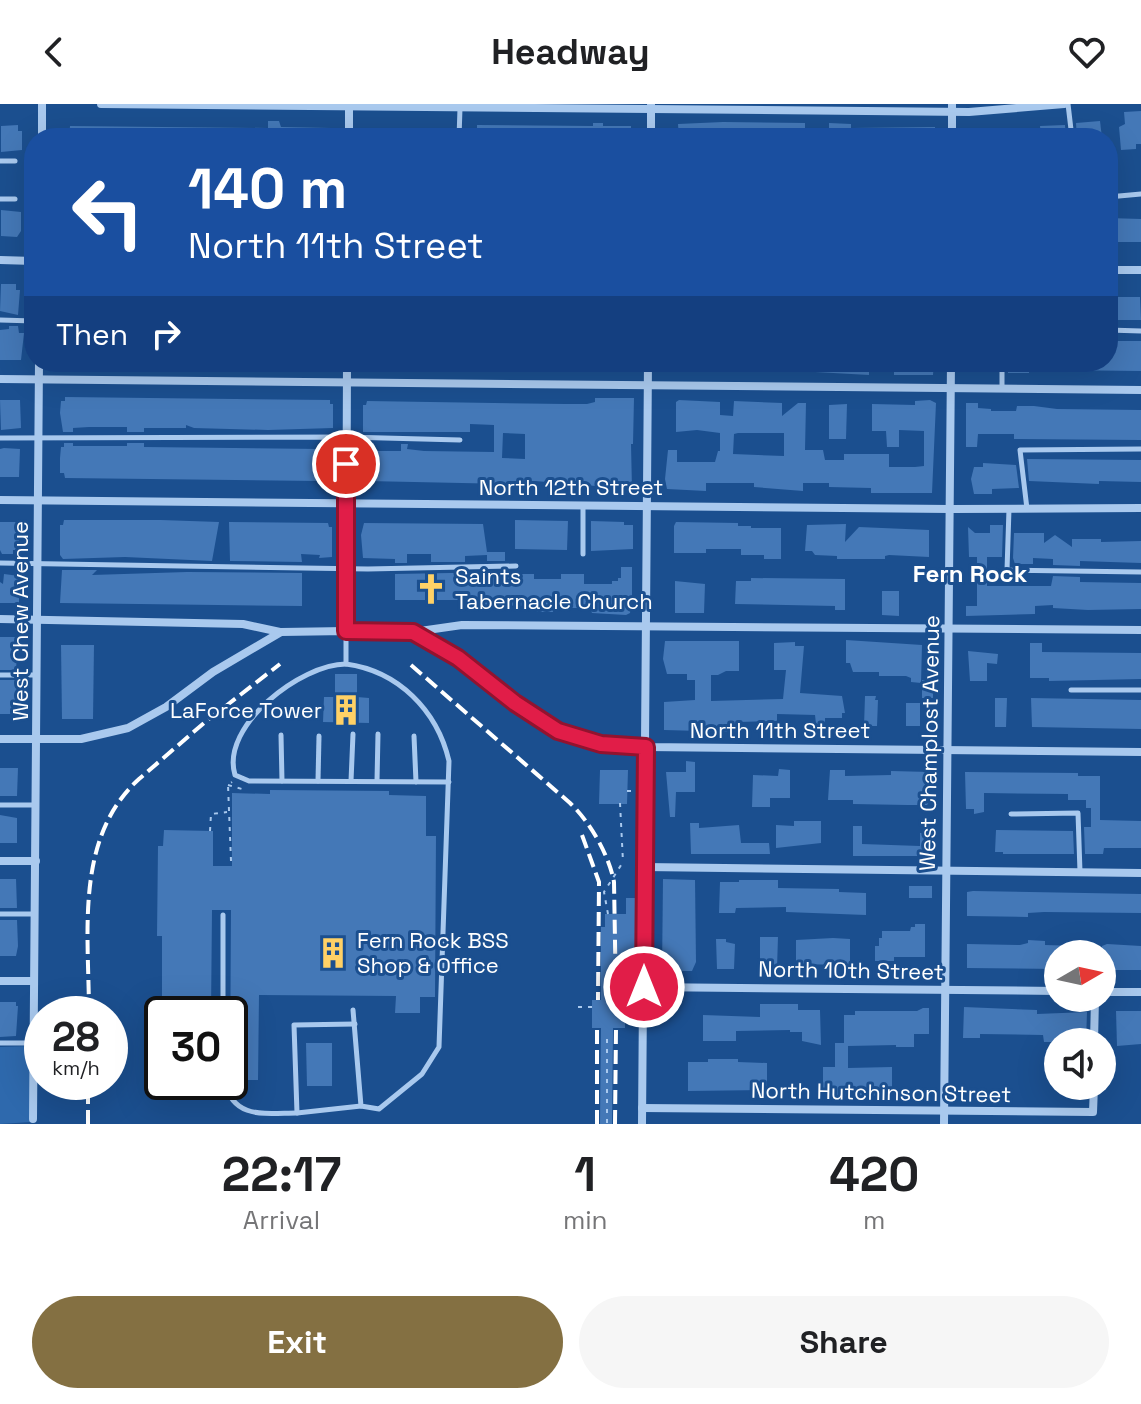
<!DOCTYPE html>
<style>
:root{--surface:#fff;--page:#f6f6f6;--text:#202124;--muted:#757577;--accent:#847042}
body{margin:0;font-family:"Space Grotesk",sans-serif;background:var(--page);color:var(--text);height:100vh;display:flex;flex-direction:column;font-size:30px;white-space:nowrap}
*{box-sizing:border-box;margin:0}
p{font-size:26px;color:var(--muted)}
.icon{flex:none;width:44px;height:44px;fill:none;stroke:currentColor;stroke-width:2;stroke-linecap:round;stroke-linejoin:round}
.map{position:relative;height:1020px;overflow:hidden}
.details{display:flex;flex-direction:column;background:var(--surface);flex:1}
.details>*{flex:none}
.banner{position:absolute;left:24px;top:24px;width:1094px;height:244px;border-radius:32px;box-shadow:0 8px 32px #0002;background:#1a4fa0;color:#fff;overflow:hidden}
.needle{width:52px;rotate:81deg}
.buttons{position:absolute;left:1044px;top:836px;display:grid;gap:16px}
.buttons a{display:grid;place-items:center;width:72px;height:72px;border-radius:50%;background:var(--surface);box-shadow:0 8px 32px #0002;font-size:40px}
.speed{position:absolute;left:24px;top:892px;display:flex;gap:16px;font-size:40px;font-weight:700;text-align:center}
.speed>*{display:grid;place-content:center;width:104px;height:104px;border-radius:50%;background:var(--surface);box-shadow:0 8px 32px #0002;line-height:1}
.speed small{font-size:20px;font-weight:400}
.speed .limit{border:4px solid #111;border-radius:12px;background:#fff;color:#111}
.pin{position:absolute;display:grid;place-items:center;width:68px;height:68px;color:#fff;margin:-34px;border:4px solid #fff;border-radius:50%;box-shadow:0 2px 8px #0007}
.me{position:absolute;width:88px;margin:-44px;rotate:0deg;stroke-linejoin:round;filter:drop-shadow(0 0 6px #0008)}
.turn{display:flex;align-items:center;gap:28px;height:168px;padding:0 32px;font-size:36px}
.turn .icon{width:104px;height:104px;stroke-width:2.5}
.turn b{display:block;font-size:56px;line-height:68px}
.then{display:flex;align-items:center;height:76px;padding:0 32px;background:#0003;gap:16px;font-size:30px}
.eta{display:flex;justify-content:space-evenly;align-items:center;height:136px;text-align:center}
.eta b{font-size:48px;font-weight:600;line-height:56px}
.button{display:flex;gap:16px;margin-top:auto;padding:16px 32px}
.button a{flex:1;height:92px;border-radius:48px;background:var(--accent);color:#fff;font-size:32px;font-weight:600;line-height:92px;text-align:center}
.button a+a{background:var(--page);color:var(--text)}
header{display:flex;justify-content:space-between;align-items:center;height:104px;padding:0 32px;background:var(--surface);font-size:36px;font-weight:600}
.map>svg:first-child{display:block}
.green{fill:#2e69ad}
.building{fill:#4478b7;fill-rule:evenodd}
.lines{fill:none;stroke-linecap:round;stroke-linejoin:round}
.path{stroke:#a9c9ee;stroke-width:2;stroke-dasharray:4 6;stroke-linecap:butt}
.service{stroke:#a9c9ee;stroke-width:5}
.minor{stroke:#a9c9ee;stroke-width:8}
.rail{stroke:#fff;stroke-width:4;stroke-dasharray:14 6;stroke-linecap:butt}
.path-bridge{stroke:#a9c9ee;stroke-width:2;stroke-dasharray:4 6;stroke-linecap:butt}
.route-casing{stroke:#92132f;stroke-width:20}
.route{stroke:#e11d48;stroke-width:14}
.labels{text-anchor:middle;dominant-baseline:central;stroke-width:6;stroke-linejoin:round;paint-order:stroke}
.street-label{font-size:22px;fill:#fff;stroke:#1b4f8f}
.poi-label{font-size:22px;fill:#fff;stroke:#1b4f8f;text-anchor:start}
.neighbourhood-label{font-size:24px;font-weight:bold;fill:#fff;stroke:#1b4f8f}
</style>
<header><svg class="icon" aria-label="back" viewBox="0 0 24 24"><path d="M15 5l-7 7 7 7"/></svg>Headway<svg class="icon" aria-label="heart" viewBox="0 0 24 24"><path d="M12 20l-8-8c-3-5 5-10 8-4 3-6 11-1 8 4z"/></svg></header>
<div class="map">
<svg width="1141" height="1020" viewBox="0 0 1141 1020">
<rect width="100%" height="100%" fill="#1b4f8f"/>
<polygon class="green" points="30,942 31,1018 0,1020 0,943"/>
<g class="building">
<polygon points="1141,7 1141,40 1136,40 1136,45 1121,46 1119,23 1125,20 1124,8"/>
<polygon points="268,17 279,17 281,23 331,24 331,34 69,34 70,22 268,24"/>
<polygon points="1100,17 1102,34 1077,34 1076,19"/>
<polygon points="723,18 805,19 805,34 679,34 678,20"/>
<polygon points="593,19 603,19 603,22 631,22 631,34 477,34 477,21 593,22"/>
<polygon points="829,19 851,20 851,24 935,23 935,34 829,34"/>
<polygon points="18,21 18,27 22,27 22,46 1,48 1,22"/>
<polygon points="1065,21 1066,34 1041,34 1040,22"/>
<polygon points="1,106 21,108 21,127 17,133 1,132"/>
<polygon points="1108,114 1141,115 1141,138 1110,138 1108,136"/>
<polygon points="1,180 16,180 16,186 20,186 18,211 0,207"/>
<polygon points="1110,193 1140,193 1141,216 1108,216"/>
<polygon points="9,222 18,222 19,229 24,229 21,256 0,256 0,226 9,225"/>
<polygon points="1108,237 1141,237 1141,267 1054,266 1054,258 1108,258"/>
<polygon points="797,258 869,258 869,271 797,267"/>
<polygon points="894,258 934,258 933,271 894,271"/>
<polygon points="974,258 996,258 996,268 975,267"/>
<rect x="1008" y="258" width="21" height="11"/>
<polygon points="65,293 330,296 330,300 333,300 333,324 268,326 194,324 186,321 186,324 144,324 144,328 127,328 127,323 89,323 73,324 73,328 63,328 60,309 61,297 65,297"/>
<path d="M595,294H634L633,340H631L632,385L535,377H509V380L366,377L365,372H362L363,339H374L373,347H401V340H408L407,345L424,347L494,348V321L470,320V328H363V301H366L367,297L565,300H587L595,298ZM503,329L525,330V355L502,354Z"/>
<polygon points="0,296 20,296 21,324 1,326"/>
<path d="M679,296L720,298V311L733,312L734,297L782,299V312L798,299H806L805,346H823L825,356H844V350H889V363H915L924,362V327L899,326V343H887L886,327H872V300L915,301V297L930,296L936,299L932,389H871V384L829,383V379H803V387L754,383V379H706V387L667,385L665,375L668,346H677V358H715L718,347H720V329L697,326L676,328V298ZM738,329H784V352L733,350L734,330Z"/>
<polygon points="966,299 978,299 978,304 991,305 991,307 1016,307 1017,302 1034,302 1057,305 1141,306 1141,336 1014,335 1014,330 978,330 977,343 966,343"/>
<polygon points="847,300 846,335 829,335 829,301"/>
<polygon points="64,339 73,339 73,342 127,342 127,339 144,339 144,343 321,345 333,343 333,365 329,376 320,377 65,374 64,369 60,369 60,354 61,343 64,343"/>
<polygon points="4,344 20,345 19,373 0,373 0,345"/>
<polygon points="1027,355 1141,356 1141,378 1099,377 1099,380 1029,377"/>
<polygon points="983,359 1016,361 1019,384 992,385 992,390 974,390 971,375 974,363 983,363"/>
<polygon points="64,416 161,416 219,418 212,457 125,453 63,455 60,451 60,421 63,421"/>
<polygon points="515,416 568,417 567,446 515,445"/>
<polygon points="591,417 624,418 624,421 633,421 633,445 591,447"/>
<polygon points="0,418 19,418 19,446 13,446 13,450 2,450 0,446"/>
<polygon points="229,418 328,419 329,423 332,423 332,453 319,454 320,451 301,450 302,458 230,457"/>
<polygon points="676,418 738,419 738,422 751,422 751,424 781,424 781,455 764,455 764,451 741,451 741,445 706,445 706,449 674,449 674,422"/>
<polygon points="364,419 483,420 487,448 505,448 505,457 487,457 487,451 465,452 465,458 431,458 431,450 407,450 407,459 395,459 395,455 363,454 361,431"/>
<polygon points="846,420 845,438 859,423 929,426 929,453 889,451 885,452 885,455 837,455 837,452 815,451 812,447 805,447 807,421"/>
<polygon points="990,421 1003,421 1002,453 987,453 987,482 1051,482 1053,472 1080,473 1080,478 1141,479 1141,505 1088,506 1053,504 1053,501 1035,502 1035,510 966,512 966,502 977,502 977,453 969,453 968,423 975,429 990,429"/>
<polygon points="1014,429 1044,429 1044,439 1055,431 1072,443 1072,435 1101,435 1101,438 1141,437 1141,459 1080,457 1080,462 1053,461 1053,455 1033,454 1033,460 1015,460 1013,454"/>
<polygon points="621,463 632,463 632,497 630,509 626,511 592,509 590,504 554,504 553,508 537,508 536,502 462,501 462,496 395,496 395,470 505,468 505,470 534,470 534,475 561,475 561,470 584,470 584,480 612,480 612,477 618,477 618,474 621,474"/>
<polygon points="62,466 97,466 92,471 187,468 302,469 302,502 60,499"/>
<polygon points="4,470 19,472 19,499 0,499 0,478 3,480"/>
<polygon points="751,474 845,475 845,506 835,506 835,502 735,500 736,477 751,477"/>
<polygon points="675,477 705,480 704,509 675,509"/>
<polygon points="882,487 899,487 899,512 882,511"/>
<polygon points="0,533 18,533 16,566 0,566"/>
<polygon points="846,536 922,541 921,579 911,578 911,574 906,572 879,572 879,568 853,568 850,559 846,559"/>
<polygon points="665,537 739,537 739,567 726,567 718,571 711,571 711,597 783,595 786,566 774,566 774,539 795,538 795,542 804,542 800,589 842,592 845,609 842,609 842,614 825,614 825,620 816,620 815,611 777,610 777,617 739,618 738,628 664,626 664,598 695,596 695,576 687,576 687,570 667,570 663,555"/>
<polygon points="1030,539 1042,539 1042,548 1141,549 1141,575 1049,577 1049,574 1030,574"/>
<polygon points="61,541 94,541 93,615 62,615"/>
<polygon points="968,547 998,550 997,560 987,559 987,577 970,577"/>
<polygon points="335,570 357,570 357,593 369,594 369,619 323,618 324,593 335,593"/>
<polygon points="0,576 16,576 18,582 18,610 0,610"/>
<rect x="922" y="576" width="11" height="18"/>
<polygon points="865,592 876,592 875,596 878,596 877,622 864,622"/>
<polygon points="995,594 1007,594 1006,623 995,623"/>
<polygon points="1031,594 1141,596 1141,625 1032,623"/>
<rect x="906" y="599" width="14" height="23"/>
<polygon points="686,657 695,658 695,688 676,688 675,713 670,713 666,668 686,668"/>
<polygon points="0,664 18,664 17,692 0,692"/>
<polygon points="779,665 790,666 790,694 770,694 770,703 752,703 753,671 778,672"/>
<polygon points="600,666 628,666 627,700 599,700"/>
<polygon points="830,666 845,666 845,672 891,671 891,667 930,668 930,697 927,701 907,701 853,700 853,696 828,696"/>
<polygon points="965,668 1078,669 1078,672 1100,672 1100,716 1141,717 1141,744 1104,744 1103,750 1085,750 1084,723 1091,723 1091,704 1086,704 1086,696 1068,696 1068,690 984,689 984,708 974,710 974,705 966,705"/>
<polygon points="270,686 389,687 389,691 426,692 426,732 436,732 435,893 420,893 420,909 395,909 396,892 259,891 258,976 230,976 231,806 212,806 211,910 162,910 162,832 157,832 158,742 163,742 164,726 213,727 213,762 232,762 232,689 270,690"/>
<polygon points="0,711 17,714 17,739 0,739"/>
<polygon points="794,717 821,717 821,739 776,744 776,721 794,722"/>
<polygon points="690,719 699,719 699,724 739,721 741,739 769,739 770,750 691,750"/>
<polygon points="853,722 862,722 862,740 920,742 920,729 932,729 932,752 853,752"/>
<polygon points="996,726 1073,727 1074,750 1003,750 1003,748 995,748"/>
<polygon points="0,775 16,775 17,804 0,804"/>
<polygon points="663,775 695,776 696,858 692,867 662,867"/>
<polygon points="739,776 778,776 778,784 839,785 839,788 866,789 866,811 786,808 786,803 736,804 735,809 719,809 720,778 739,778"/>
<rect x="909" y="782" width="23" height="12"/>
<polygon points="973,787 1141,790 1141,809 1044,808 1028,809 1028,813 967,812 967,788"/>
<polygon points="626,794 635,794 636,861 613,861 613,886 634,888 634,897 625,897 625,924 613,924 612,1020 600,1020 601,924 592,924 592,896 601,896 601,823 605,823 605,810 626,810"/>
<polygon points="0,816 17,816 18,842 16,852 0,852"/>
<polygon points="915,820 925,820 925,853 894,853 894,857 875,857 875,842 879,842 879,834 882,834 882,827 910,827 911,823 915,823"/>
<polygon points="760,833 778,833 777,864 760,864"/>
<polygon points="833,834 850,835 850,861 796,860 796,836"/>
<polygon points="716,835 726,835 726,838 735,840 734,865 717,865"/>
<polygon points="1028,836 1045,837 1045,841 1079,842 1078,850 1058,850 1058,865 967,864 967,840 1020,841 1028,839"/>
<polygon points="1107,840 1141,842 1141,866 1102,866 1102,842"/>
<polygon points="0,898 16,898 16,902 18,902 16,932 0,933"/>
<polygon points="760,900 798,900 798,906 820,906 821,941 802,937 802,928 790,928 790,926 736,927 736,937 703,937 703,911 760,913"/>
<polygon points="964,903 1037,906 1037,910 1087,908 1086,938 1044,938 1043,931 980,930 980,934 963,934"/>
<polygon points="923,904 929,904 929,930 914,930 914,943 896,943 896,941 848,942 848,964 892,963 892,991 834,993 832,985 823,985 823,963 835,963 835,939 844,939 844,911 855,911 855,907 917,907"/>
<polygon points="1116,907 1141,907 1141,940 1117,942"/>
<polygon points="306,939 332,939 332,982 307,982"/>
<polygon points="708,955 738,955 738,958 767,959 767,986 688,987 688,958 708,958"/>
</g>
<g class="lines">
<g class="path">
<polyline points="228,681 242,685"/>
<polyline points="627,687 632,687"/>
<polyline points="620,699 623,758"/>
<polyline points="210,727 211,710 227,708"/>
<polyline points="231,757 228,681 232,678"/>
<polyline points="622,884 627,884"/>
<polyline points="578,903 592,903"/>
<polyline points="607,935 607,1020"/>
</g>
<g class="service">
<polyline points="1068,0 1072,34"/>
<polyline points="459,34 460,4"/>
<polyline points="0,57 15,57"/>
<polyline points="1108,93 1141,90"/>
<polyline points="0,95 15,95"/>
<polyline points="0,216 34,217"/>
<polyline points="1108,226 1141,227"/>
<polyline points="1002,285 1002,258"/>
<polyline points="0,334 346,333 460,336"/>
<polyline points="1009,405 1007,466 1141,468"/>
<polyline points="1027,405 1020,346 1141,345"/>
<polyline points="583,450 583,402"/>
<polyline points="0,459 368,465 516,462"/>
<path d="M346,527V560C398,567 437,606 449,657L439,943L422,970L379,1005L361,1002L353,906"/>
<path d="M346,560C301,560 220,622 235,671L249,677L449,678"/>
<polyline points="0,571 36,571"/>
<polyline points="1071,586 1141,586"/>
<polyline points="281,631 282,677"/>
<polyline points="414,632 416,678"/>
<polyline points="318,677 319,632"/>
<polyline points="351,677 353,630"/>
<polyline points="377,677 378,630"/>
<polyline points="0,701 35,701"/>
<polyline points="1011,710 1078,709 1080,768"/>
<polyline points="0,810 35,810"/>
<polyline points="223,811 223,910"/>
<polyline points="355,920 294,921 297,1009 361,1002"/>
<polyline points="0,939 34,939"/>
<path d="M225,978C233,1016 266,1009 297,1009"/>
</g>
<g class="minor">
<polyline points="101,0 969,8 1064,0"/>
<polyline points="952,0 952,34"/>
<polyline points="42,34 42,0"/>
<polyline points="349,34 349,0"/>
<polyline points="651,34 651,1"/>
<polyline points="0,156 34,157"/>
<polyline points="1108,166 1141,166"/>
<polyline points="0,275 1141,286"/>
<polyline points="0,396 950,405 1141,404"/>
<polyline points="0,515 243,520 280,528"/>
<polyline points="346,527 347,258"/>
<polyline points="413,528 462,521 1141,526"/>
<polyline points="0,635 81,635 128,624 166,603 213,568 281,528 346,527 413,528 458,554 515,599 558,627 601,640 646,643 1141,648"/>
<polyline points="0,757 36,757"/>
<polyline points="644,763 1141,769"/>
<polyline points="0,877 34,877"/>
<polyline points="644,883 1058,887"/>
<polyline points="1102,888 1141,888"/>
<polyline points="1094,938 1095,894"/>
<polyline points="642,1004 1093,1008 1094,982"/>
<polyline points="33,1015 39,258"/>
<polyline points="642,1020 648,258"/>
<polyline points="944,1020 951,258"/>
</g>
<g class="rail">
<path d="M411,561L570,699C590,718 609,751 614,778L616,896"/>
<polyline points="582,731 599,778 598,896"/>
<path d="M89,910C89,830 74,734 139,675L204,619L280,560"/>
<polyline points="88,1020 88,978"/>
<polyline points="597,1020 597,924"/>
<polyline points="615,1020 616,924"/>
</g>
<polyline class="path-bridge" points="608,810 604,788 623,758"/>
</g>
<g class="lines">
<defs>
<polyline id="route" points="346,360 346,527 413,528 458,554 515,599 558,627 601,640 646,643 644,883"/>
</defs>
<use href="#route" class="route-casing"/>
<use href="#route" class="route"/>
</g>
<defs>
<symbol id="church-bare" viewBox="-9 -9 18 18"><path d="M-1.2-6h2.4v3.5h3.3v2.4h-3.3V6h-2.4V-.1h-3.3v-2.4h3.3Z" fill="#ffd166" stroke="#1b4f8f" stroke-width="2.5" paint-order="stroke"/></symbol>
<symbol id="building-bare" viewBox="-9 -9 18 18"><path d="M-4-6H4V6H1V3H-1V6H-4ZM-2.5-4.3h1.7v1.8h-1.7ZM.8-4.3h1.7v1.8H.8ZM-2.5-1h1.7V.8h-1.7ZM.8-1h1.7V.8H.8Z" fill="#ffd166" stroke="#1b4f8f" stroke-width="2.5" paint-order="stroke"/></symbol>
</defs>
<g fill-rule="evenodd">
<use href="#church-bare" x="409" y="463" width="44" height="44"/>
<use href="#building-bare" x="324" y="584" width="44" height="44"/>
<use href="#building-bare" x="311" y="827" width="44" height="44"/>
</g>
<g class="labels">
<g class="street-label">
<text x="571" y="383">North 12th Street</text>
<text transform="translate(20 517) rotate(-90)">West Chew Avenue</text>
<text x="780" y="626">North 11th Street</text>
<text transform="translate(929 639) rotate(-89)">West Champlost Avenue</text>
<text transform="translate(851 866) rotate(1)">North 10th Street</text>
<text transform="translate(881 988) rotate(1)">North Hutchinson Street</text>
</g>
<g class="poi-label">
<text x="455" y="472">Saints<tspan x="455" dy="25">Tabernacle Church</tspan></text>
<text x="322" y="606" text-anchor="end">LaForce Tower</text>
<text x="357" y="836">Fern Rock BSS<tspan x="357" dy="25">Shop &amp; Office</tspan></text>
</g>
<g class="neighbourhood-label">
<text x="970" y="469">Fern Rock</text>
</g>
</g>
</svg>
<div class="buttons">
<a><svg class="needle" viewBox="-14 -14 28 28"><path d="M0-13l5 13h-10z" fill="#e53935"/><path d="M0 13l5-13h-10z" fill="#757577"/></svg></a>
<a><svg class="icon" aria-label="sound" viewBox="0 0 24 24"><path d="M4 9h4l5-4v14l-5-4H4zM17 9q2 3 0 6"/></svg></a>
</div>
<div class="speed"><div>28<small>km/h</small></div><div class="limit">30</div></div>
<div class="pin" style="left:346px;top:360px;background:#d93025"><svg class="icon" aria-label="arrive" viewBox="0 0 24 24"><path d="M6 21V4h12l-3 4 3 4H6"/></svg></div>
<svg class="me" style="left:644px;top:883px" viewBox="-20 -20 40 40"><circle r="17" fill="#e11d48" stroke="#fff" stroke-width="3"/><path d="M0-11L8 9 0 5-8 9z" fill="#fff"/></svg>
<div class="banner">
<div class="turn"><svg class="icon" aria-label="left" viewBox="0 0 24 24"><path d="M17 20v-9H6M10 6l-5 5 5 5"/></svg><div><b>140 m</b>North 11th Street</div></div>
<div class="then">Then<svg class="icon" aria-label="right" viewBox="0 0 24 24"><path d="M7 20v-9h11M14 6l5 5-5 5"/></svg></div>
</div>
</div>
<section class="details">
<div class="eta">
<div><b>22:17</b><p>Arrival</p></div>
<div><b>1</b><p>min</p></div>
<div><b>420</b><p>m</p></div>
</div>
<div class="button"><a>Exit</a><a>Share</a></div>
</section>
